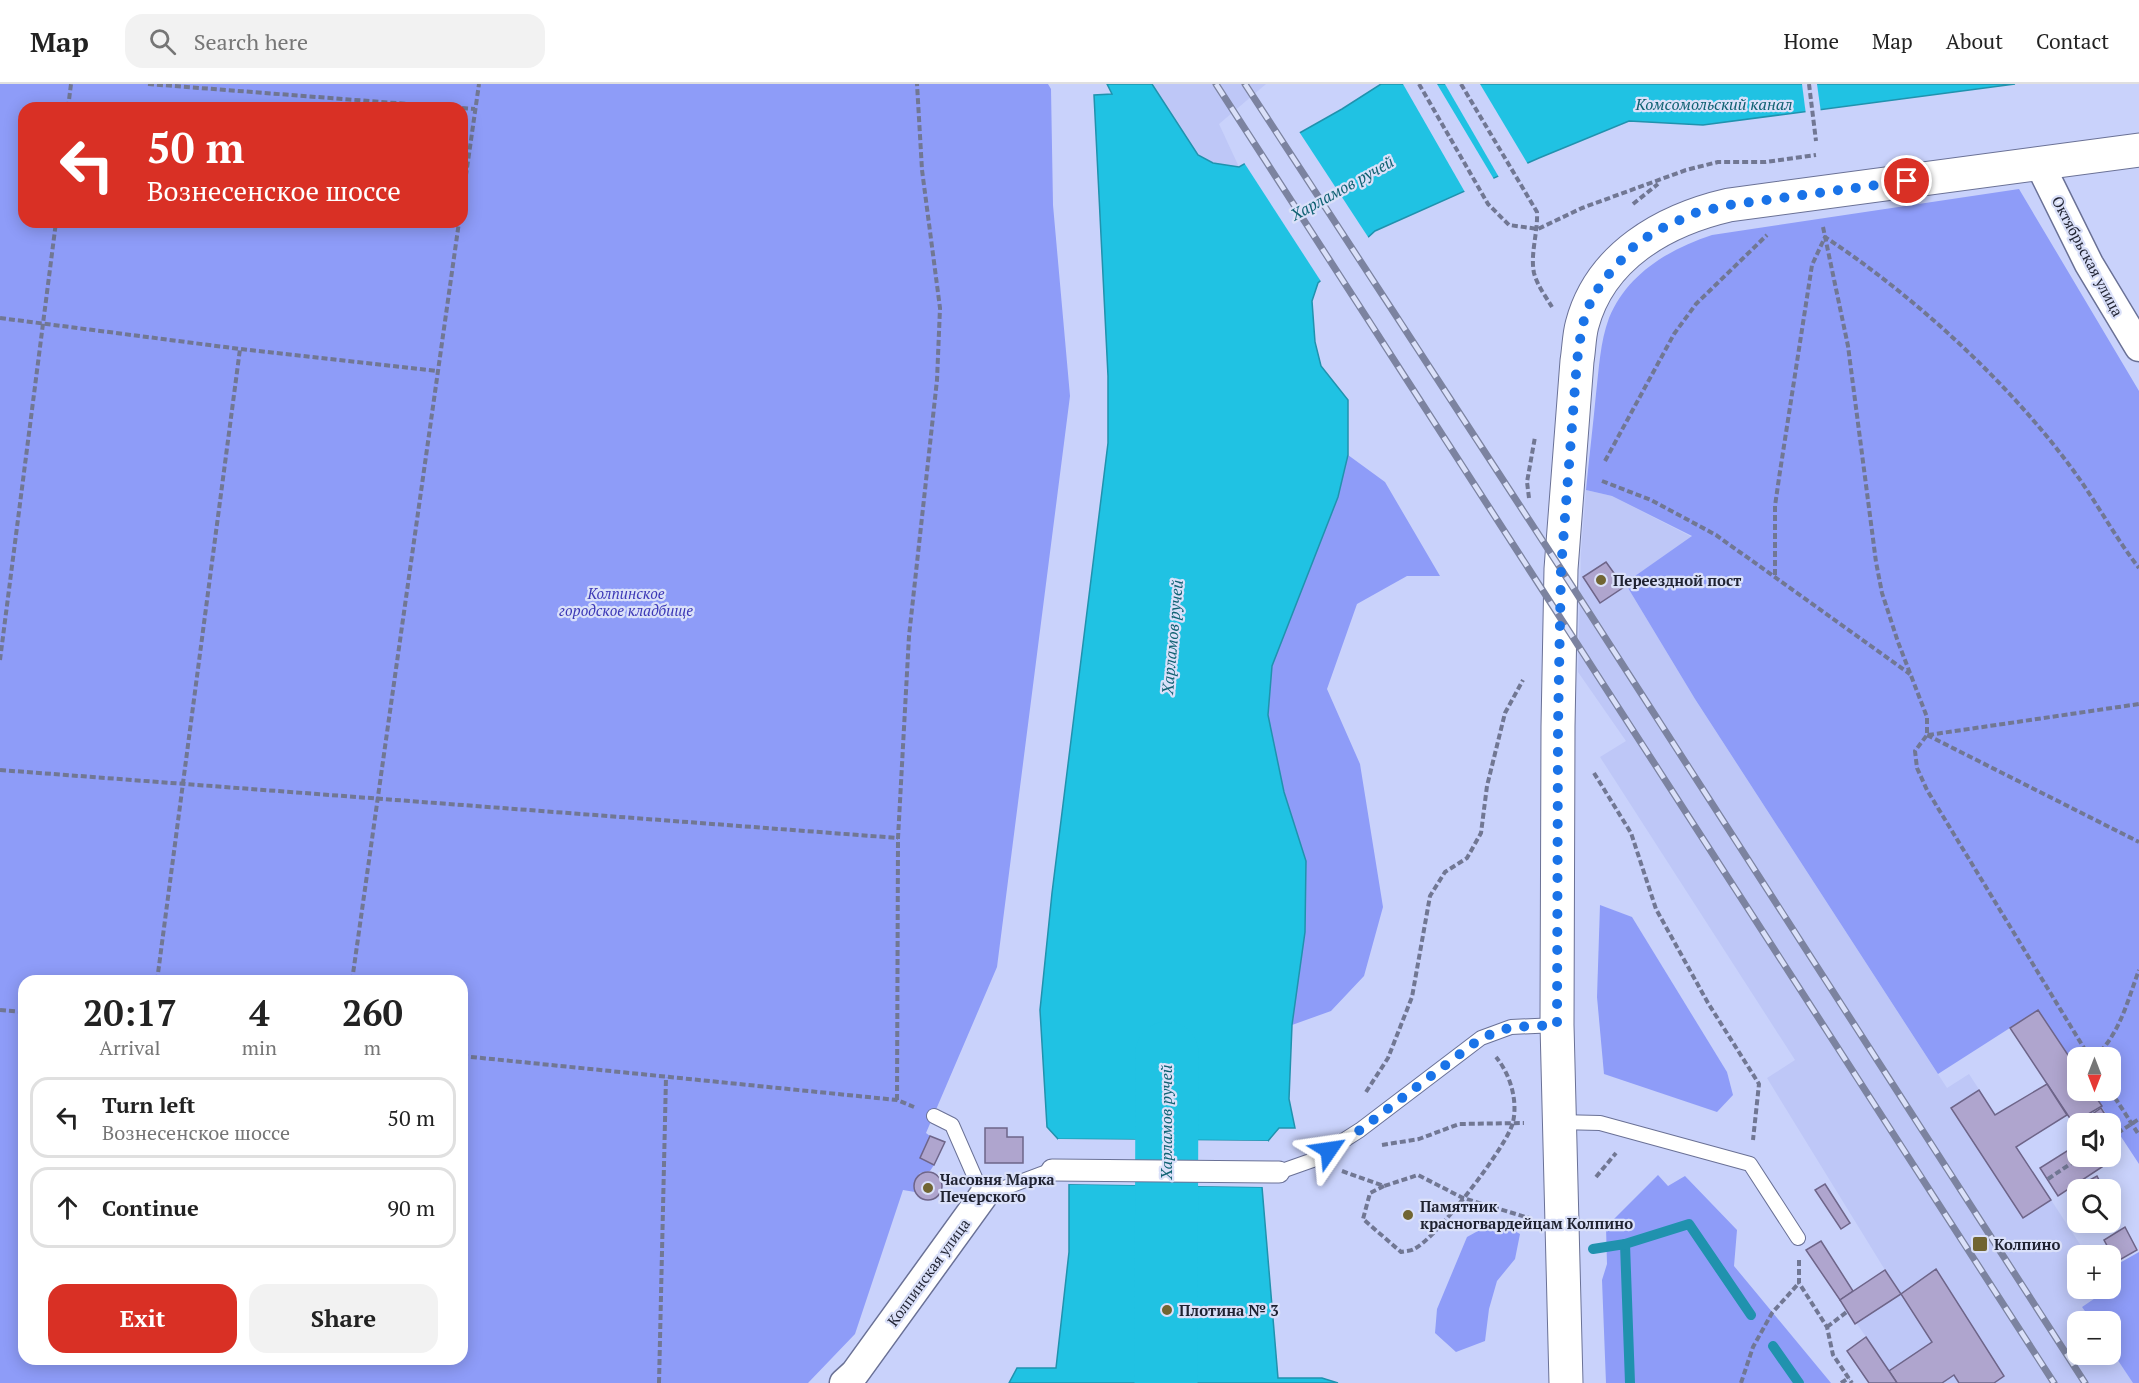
<!DOCTYPE html>
<meta charset="utf-8">
<style>
:root{--surface:#fff;--page:#f2f2f2;--text:#222;--muted:#767676;--line:#e0e0e0;--accent:#d93025}
body{margin:0;font-family:"PT Serif",serif;background:var(--page);color:var(--text);height:100vh;display:flex;flex-direction:column;font-size:22px;white-space:nowrap}
*{box-sizing:border-box;margin:0}
p{font-size:20px;color:var(--muted)}
.icon{flex:none;width:33px;height:33px;fill:none;stroke:currentColor;stroke-width:2;stroke-linecap:round;stroke-linejoin:round}
.map{position:relative;flex:1;overflow:hidden}
.panel{position:absolute;left:18px;top:891px;width:450px;height:390px;display:flex;flex-direction:column;background:var(--surface);border-radius:18px;box-shadow:0 3px 15px #0003}
.panel>*{flex:none}
.guide{position:absolute;left:18px;top:18px;width:450px;height:126px;border-radius:18px;box-shadow:0 3px 15px #0003;background:#d93025;color:#fff;overflow:hidden}
.needle{width:39px;rotate:180deg}
.tools{position:absolute;left:2067px;top:963px;display:grid;gap:12px}
.tools a{display:grid;place-items:center;width:54px;height:54px;border-radius:12px;background:var(--surface);box-shadow:0 3px 15px #0003;font-size:30px}
.pin{position:absolute;display:grid;place-items:center;width:51px;height:51px;color:#fff;margin:-26px;border:3px solid #fff;border-radius:50%;box-shadow:0 2px 6px #0007}
.me{position:absolute;width:66px;margin:-33px;rotate:58deg;stroke-linejoin:round;filter:drop-shadow(0 0 4px #0008)}
.turn{display:flex;align-items:center;gap:21px;height:126px;padding:0 30px;font-size:27px}
.turn .icon{width:78px;height:78px;stroke-width:2.5}
.turn b{display:block;font-size:42px;line-height:51px}
.eta{display:flex;justify-content:space-evenly;align-items:center;height:102px;text-align:center}
.eta b{font-size:36px;font-weight:700;line-height:42px}
.action{display:flex;gap:12px;margin-top:auto;padding:12px 30px}
.action a{flex:1;height:69px;border-radius:18px;background:var(--accent);color:#fff;font-size:24px;font-weight:700;line-height:69px;text-align:center}
.action a+a{background:var(--page);color:var(--text)}
ul{padding:0;list-style:none}
li{display:flex;align-items:center;gap:18px;height:81px;margin:0 12px 9px;padding:0 18px;border:3px solid var(--line);border-radius:18px}
li div{flex:1}
li b{display:block;font-size:22px}
li em{font-style:normal}
header{display:flex;align-items:center;gap:36px;box-sizing:border-box;height:84px;padding:0 30px;background:var(--surface);border-bottom:2px solid var(--line)}
header strong{font-size:28px}
nav{display:flex;gap:33px;margin-inline-start:auto;font-size:21px}
.search{width:420px;height:54px;background:var(--page);display:flex;align-items:center;gap:15px;box-sizing:border-box;padding:0 21px;border-radius:18px;color:var(--muted);font-size:22px}
.map>svg:first-child{display:block}
.built{fill:#bec7f7}
.green{fill:#8e9cf8;fill-rule:evenodd}
.water{fill:#20c2e3;stroke:#2092ae;stroke-width:1.5}
.pier{fill:#c9d2fb}
.lines{fill:none;stroke-linecap:round;stroke-linejoin:round}
.stream{stroke:#2092ae;stroke-width:10}
.river{stroke:#20c2e3;stroke-width:63}
.building{fill:#afa5ce;stroke:#6e6589;stroke-width:1.5}
.service-casing{stroke:#6a7196;stroke-width:16}
.pedestrian-casing{stroke:#6a7196;stroke-width:23}
.minor-casing{stroke:#6a7196;stroke-width:31}
.tertiary-casing{stroke:#6a7196;stroke-width:35}
.path{stroke:#717793;stroke-width:4;stroke-dasharray:6 3;stroke-linecap:butt}
.service{stroke:#fff;stroke-width:14}
.pedestrian{stroke:#fff;stroke-width:21}
.minor{stroke:#fff;stroke-width:28}
.tertiary{stroke:#fff;stroke-width:33}
.rail-casing{stroke:#7c83a0;stroke-width:7}
.rail{stroke:#dae0f9;stroke-width:4.5;stroke-dasharray:14;stroke-linecap:butt}
.route{stroke:#1a73e8;stroke-width:10;stroke-dasharray:0 18}
.poi-dot{fill:#716532;stroke:#dae0f9;stroke-width:2}
.labels{text-anchor:middle;dominant-baseline:central;stroke-width:4.5;stroke-linejoin:round;paint-order:stroke}
.street-label{font-size:15px;fill:#1f2231;stroke:#dae0f9}
.poi-label{font-size:15px;font-weight:bold;fill:#1f2231;stroke:#dae0f9;text-anchor:start}
.park-label{font-size:15px;font-style:italic;fill:#3c38b6;stroke:#dae0f9}
.water-label{font-size:16px;font-style:italic;fill:#0f6172;stroke:#dae0f9}
</style>
<header>
<strong>Map</strong>
<div class="search"><svg class="icon" aria-label="search" viewBox="0 0 24 24"><circle cx="10" cy="10" r="6"/><path d="M15 15l6 6"/></svg>Search here</div>
<nav><a>Home</a><a>Map</a><a>About</a><a>Contact</a></nav>
</header>
<div class="map">
<svg width="2139" height="1299" viewBox="0 0 2139 1299">
<rect width="100%" height="100%" fill="#c9d2fb"/>
<g class="built">
<polygon points="1152,0 1266,0 1219,40 1239,83 1213,79 1198,71"/>
<polygon points="1586,406 1612,412 1692,453 1625,499 1695,615 1947,1004 1969,990 2087,1171 2078,1172 2078,1204 2109,1205 2082,1223 2092,1237 2078,1238 2078,1270 2110,1270 2111,1266 2133,1299 1869,1299 1847,1267 1866,1253 1806,1166 1821,1157 1853,1207 1885,1186 1767,994 1795,976 1600,673 1626,657 1578,588 1581,468"/>
</g>
<g class="green">
<path d="M0,0H1048L1051,5L1053,121L1070,312L997,883L926,1049L930,1052L920,1074L934,1081L930,1087L920,1089L914,1098L915,1108L903,1106L855,1250L808,1299H0ZM24,24H462V138H24ZM24,897H462V1275H24Z"/>
<path d="M2019,105L2139,307V1080L2091,1007L2110,1006V974H2078L2077,986L2038,926L1938,990L1695,615L1625,499L1692,452L1612,412L1586,406C1589,374 1593,342 1596,310C1599,285 1600,258 1609,234C1627,190 1669,165 1712,151Z"/>
<polygon points="1348,371 1385,398 1440,492 1407,492 1357,520 1327,605 1360,680 1383,823 1364,892 1331,927 1292,941 1306,777 1284,708 1268,631 1272,582 1338,413"/>
<polygon points="1600,821 1632,833 1727,988 1733,1011 1717,1028 1604,990 1597,913"/>
<polygon points="1658,1091 1668,1102 1685,1092 1737,1146 1734,1182 1831,1299 1606,1299 1602,1196 1607,1180 1606,1143"/>
<polygon points="1496,1137 1520,1150 1515,1175 1497,1197 1489,1225 1485,1257 1456,1268 1435,1249 1437,1225 1467,1153"/>
<polygon points="2139,1168 2139,1299 2133,1299 2111,1266 2110,1238 2092,1237 2082,1223 2110,1204 2110,1172 2116,1181"/>
</g>
<g class="water">
<polygon points="1107,0 1152,0 1198,71 1213,79 1239,83 1342,25 1381,0 2015,0 1703,41 1629,37 1539,74 1375,147 1318,199 1312,217 1315,258 1321,282 1348,316 1348,371 1338,413 1272,582 1268,631 1284,708 1306,777 1305,848 1292,941 1289,1015 1295,1044 1279,1044 1268,1057 1058,1055 1047,1043 1040,926 1052,809 1108,359 1108,292 1094,11 1112,10"/>
<polygon points="1069,1100 1262,1103 1278,1294 1322,1294 1338,1299 1009,1299 1017,1284 1056,1284 1069,1168"/>
</g>
<g class="pier">
<polygon points="1403,0 1437,0 1495,97 1466,110"/>
<polygon points="1445,0 1480,0 1529,82 1500,95"/>
<polygon points="1802,0 1817,0 1821,29 1806,31"/>
<polygon points="1298,46 1370,156 1322,199 1243,77"/>
<polygon points="1058,1055 1268,1057 1268,1060 1058,1058"/>
<polygon points="1068,1097 1262,1100 1265,1103 1066,1100"/>
</g>
<g class="lines">
<g class="stream">
<polyline points="1625,1160 1630,1299"/>
<polyline points="1593,1165 1625,1160 1689,1140 1751,1231"/>
<polyline points="1773,1262 1799,1299"/>
</g>
<polyline class="river" points="1166,1299 1167,969"/>
</g>
<g class="building">
<polygon points="1606,478 1624,503 1600,519 1583,493"/>
<polygon points="2038,926 2078,986 2078,1006 2091,1006 2102,1022 2073,1039 2010,944"/>
<polygon points="2047,1000 2067,1031 2016,1063 2051,1116 2023,1134 1951,1024 1979,1006 1995,1031"/>
<polygon points="2101,1024 2106,1032 2096,1038 2091,1031"/>
<polygon points="985,1044 1007,1044 1007,1053 1023,1053 1023,1079 985,1079"/>
<polygon points="930,1052 945,1058 934,1081 920,1074"/>
<polygon points="2078,1060 2078,1072 2096,1072 2102,1083 2058,1112 2040,1084"/>
<circle cx="928" cy="1102" r="14"/>
<polygon points="2097,1092 2101,1100 2091,1106 2086,1098"/>
<polygon points="1825,1100 1850,1139 1841,1145 1815,1106"/>
<polygon points="2125,1143 2137,1166 2116,1178 2104,1156"/>
<polygon points="1821,1157 1853,1207 1840,1216 1806,1166"/>
<polygon points="1936,1185 2004,1292 1994,1299 1959,1299 1954,1291 1942,1299 1897,1299 1889,1287 1932,1258 1901,1210"/>
<polygon points="1885,1186 1901,1210 1855,1240 1840,1216"/>
<polygon points="1866,1253 1889,1287 1897,1299 1869,1299 1847,1267"/>
</g>
<g class="lines">
<defs>
<g id="service">
<polyline points="934,1032 952,1041 983,1112 1052,1086"/>
<polyline points="1558,1038 1600,1039 1750,1080 1798,1154"/>
<polyline points="1279,1088 1313,1076 1360,1046 1481,954 1511,943 1557,941"/>
</g>
<polyline id="pedestrian" points="1052,1086 1279,1088"/>
<g id="minor">
<polyline points="2039,79 2089,180 2139,263"/>
<polyline points="844,1299 855,1289 983,1112"/>
</g>
<path id="tertiary" d="M1566,1299L1557,941L1558,642L1561,485L1577,277C1579,265 1579,252 1582,241C1600,172 1664,136 1729,121L2139,66"/>
</defs>
<use href="#service" class="service-casing"/>
<use href="#pedestrian" class="pedestrian-casing"/>
<use href="#minor" class="minor-casing"/>
<use href="#tertiary" class="tertiary-casing"/>
<g class="path">
<polyline points="148,0 460,24"/>
<polyline points="1419,0 1488,120 1509,141 1538,145 1582,124 1686,86 1718,78 1766,78 1816,71"/>
<path d="M1461,0L1537,128C1538,149 1530,170 1534,189C1537,201 1546,213 1552,223"/>
<polyline points="1809,0 1816,57"/>
<polyline points="68,24 71,0"/>
<polyline points="462,24 475,25"/>
<polyline points="462,119 479,0"/>
<polyline points="1633,120 1658,100"/>
<polyline points="1823,143 1848,262 1876,478 1882,509 1898,558 1927,633 1927,651 1915,667 1917,684 1927,706 2090,974"/>
<polyline points="0,234 240,265 438,287"/>
<polyline points="1605,377 1674,250 1696,220 1767,151"/>
<polyline points="1602,397 1651,416 1716,451 1910,590"/>
<polyline points="1529,414 1527,398 1535,353"/>
<path d="M1775,491V422L1779,394L1812,181L1825,153C1913,211 2007,297 2070,382C2095,415 2114,452 2139,484"/>
<polyline points="0,576 56,138"/>
<polyline points="1927,651 2139,758"/>
<polyline points="1928,651 2139,620"/>
<polyline points="0,686 898,754"/>
<polyline points="1594,689 1631,749 1656,825 1708,919 1759,1000 1753,1056"/>
<polyline points="157,897 240,265"/>
<polyline points="352,897 459,138"/>
<polyline points="0,926 24,928"/>
<polyline points="462,972 897,1016 914,1023"/>
<path d="M2094,974C2120,950 2127,918 2139,886"/>
<polyline points="2110,1006 2139,1051"/>
<polyline points="1366,1008 1388,974 1412,913 1430,812 1445,788 1467,774 1481,749 1487,702 1505,629 1523,596"/>
<polyline points="897,1016 898,754 909,552 937,296 940,224 922,86 917,0"/>
<polyline points="2110,1054 2139,1035"/>
<polyline points="1382,1061 1419,1055 1459,1040 1524,1039"/>
<polyline points="1342,1087 1384,1102 1418,1091 1463,1114 1529,1134"/>
<polyline points="1596,1093 1616,1069"/>
<polyline points="2048,1095 2082,1072"/>
<path d="M1384,1102L1370,1109L1363,1135L1401,1168C1405,1167 1411,1167 1414,1165C1435,1156 1509,1060 1513,1038C1518,1016 1510,990 1496,973"/>
<polyline points="1799,1176 1799,1199 1827,1243 1833,1271 1852,1299"/>
<polyline points="1827,1243 1848,1227"/>
<polyline points="659,1299 666,993"/>
<polyline points="1741,1299 1753,1263 1772,1229 1799,1199"/>
<polyline points="1841,1299 1849,1294"/>
</g>
<use href="#service" class="service"/>
<use href="#pedestrian" class="pedestrian"/>
<use href="#minor" class="minor"/>
<use href="#tertiary" class="tertiary"/>
<defs>
<g id="rail">
<polyline points="1216,0 2054,1299"/>
<polyline points="1245,0 1561,485 2085,1299"/>
</g>
</defs>
<use href="#rail" class="rail-casing"/>
<use href="#rail" class="rail"/>
</g>
<g class="lines">
<polyline class="route" points="1329,1066 1360,1046 1481,954 1511,943 1557,941 1558,642 1561,485 1577,277 1582,242 1590,219 1602,198 1632,164 1654,148 1695,129 1729,121 1907,97"/>
</g>
<g class="poi-dot">
<circle cx="1601" cy="496" r="6"/>
<circle cx="928" cy="1104" r="6"/>
<circle cx="1408" cy="1131" r="6"/>
<rect x="1972" y="1152" width="16" height="16" rx="3"/>
<circle cx="1167" cy="1226" r="6"/>
</g>
<g class="labels">
<g class="street-label">
<text transform="translate(2088 172) rotate(62)">Октябрьская улица</text>
<text transform="translate(928 1188) rotate(-54)">Колпинская улица</text>
</g>
<g class="poi-label">
<text x="1613" y="496">Переездной пост</text>
<text x="940" y="1095">Часовня Марка<tspan x="940" dy="17">Печерского</tspan></text>
<text x="1420" y="1122">Памятник<tspan x="1420" dy="17">красногвардейцам Колпино</tspan></text>
<text x="1994" y="1160">Колпино</text>
<text x="1179" y="1226">Плотина № 3</text>
</g>
<g class="park-label">
<text x="626" y="509">Колпинское<tspan x="626" dy="17">городское кладбище</tspan></text>
</g>
<g class="water-label">
<text x="1714" y="20">Комсомольский канал</text>
<text transform="translate(1342 104) rotate(-29)">Харламов ручей</text>
<text transform="translate(1172 553) rotate(-85)">Харламов ручей</text>
<text transform="translate(1166 1038) rotate(-90)">Харламов ручей</text>
</g>
</g>
</svg>
<div class="tools">
<a><svg class="needle" viewBox="-14 -14 28 28"><path d="M0-13l5 13h-10z" fill="#e53935"/><path d="M0 13l5-13h-10z" fill="#767676"/></svg></a>
<a><svg class="icon" aria-label="sound" viewBox="0 0 24 24"><path d="M4 9h4l5-4v14l-5-4H4zM17 9q2 3 0 6"/></svg></a>
<a><svg class="icon" aria-label="search" viewBox="0 0 24 24"><circle cx="10" cy="10" r="6"/><path d="M15 15l6 6"/></svg></a>
<a>+</a>
<a>−</a>
</div>
<div class="pin" style="left:1907px;top:97px;background:#d93025"><svg class="icon" aria-label="arrive" viewBox="0 0 24 24"><path d="M6 21V4h12l-3 4 3 4H6"/></svg></div>
<svg class="me" style="left:1329px;top:1066px" viewBox="-20 -20 40 40"><path d="M0-17L14 15 0 8-14 15z" fill="#1a73e8" stroke="#fff" stroke-width="4"/></svg>
<div class="guide">
<div class="turn"><svg class="icon" aria-label="left" viewBox="0 0 24 24"><path d="M17 20v-9H6M10 6l-5 5 5 5"/></svg><div><b>50 m</b>Вознесенское шоссе</div></div>
</div>
<section class="panel">
<div class="eta">
<div><b>20:17</b><p>Arrival</p></div>
<div><b>4</b><p>min</p></div>
<div><b>260</b><p>m</p></div>
</div>
<ul>
<li><svg class="icon" aria-label="left" viewBox="0 0 24 24"><path d="M17 20v-9H6M10 6l-5 5 5 5"/></svg><div><b>Turn left</b><p>Вознесенское шоссе</p></div><em>50 m</em></li>
<li><svg class="icon" aria-label="ahead" viewBox="0 0 24 24"><path d="M12 20V5M6 11l6-6 6 6"/></svg><div><b>Continue</b></div><em>90 m</em></li>
</ul>
<div class="action"><a>Exit</a><a>Share</a></div>
</section>
</div>
